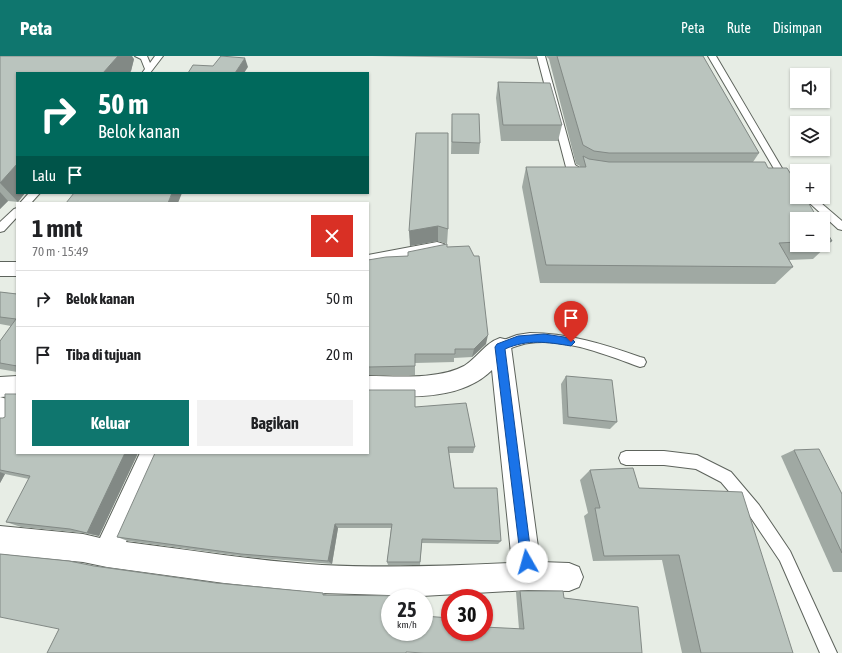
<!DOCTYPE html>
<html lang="id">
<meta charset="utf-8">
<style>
:root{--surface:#fff;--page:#f2f2f2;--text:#202124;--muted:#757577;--line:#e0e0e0;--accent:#0f766e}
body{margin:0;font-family:"Asap Condensed",sans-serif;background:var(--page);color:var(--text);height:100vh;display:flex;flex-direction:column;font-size:15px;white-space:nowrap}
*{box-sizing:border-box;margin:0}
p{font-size:13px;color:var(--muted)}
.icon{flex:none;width:22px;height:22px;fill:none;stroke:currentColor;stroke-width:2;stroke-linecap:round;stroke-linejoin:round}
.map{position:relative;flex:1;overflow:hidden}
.details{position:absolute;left:16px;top:146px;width:353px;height:252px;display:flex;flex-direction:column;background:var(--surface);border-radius:0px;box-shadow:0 1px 3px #0004}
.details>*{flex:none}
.hud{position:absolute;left:16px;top:16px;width:353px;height:122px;border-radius:0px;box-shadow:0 1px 3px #0004;background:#00695c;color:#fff;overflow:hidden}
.buttons{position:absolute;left:790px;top:12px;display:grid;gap:8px}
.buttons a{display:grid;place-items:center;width:40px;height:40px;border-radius:0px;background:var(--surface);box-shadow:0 1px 3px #0004;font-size:20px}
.speed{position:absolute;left:381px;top:533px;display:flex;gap:8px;font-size:20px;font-weight:700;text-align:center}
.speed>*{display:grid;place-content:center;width:52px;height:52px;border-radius:50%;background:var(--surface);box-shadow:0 1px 3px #0004;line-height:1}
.speed small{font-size:10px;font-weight:400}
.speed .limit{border:6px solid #d22;background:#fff;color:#111}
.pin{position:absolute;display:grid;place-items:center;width:34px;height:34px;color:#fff;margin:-41px -17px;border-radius:50% 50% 50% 0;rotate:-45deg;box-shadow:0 0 4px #0007}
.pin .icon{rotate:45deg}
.me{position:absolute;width:44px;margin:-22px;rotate:353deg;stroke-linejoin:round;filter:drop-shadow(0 0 3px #0008)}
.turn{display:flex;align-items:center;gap:14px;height:84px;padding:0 16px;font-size:18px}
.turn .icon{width:52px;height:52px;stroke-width:2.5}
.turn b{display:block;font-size:28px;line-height:34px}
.then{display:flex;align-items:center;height:38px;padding:0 16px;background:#0003;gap:8px;font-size:15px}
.round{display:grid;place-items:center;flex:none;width:42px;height:42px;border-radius:0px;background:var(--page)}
.summary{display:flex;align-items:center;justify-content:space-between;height:68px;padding:0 16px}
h1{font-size:24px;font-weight:700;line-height:30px}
.cta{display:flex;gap:8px;margin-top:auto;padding:8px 16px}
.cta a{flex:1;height:46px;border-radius:0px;background:var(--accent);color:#fff;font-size:16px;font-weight:700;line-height:46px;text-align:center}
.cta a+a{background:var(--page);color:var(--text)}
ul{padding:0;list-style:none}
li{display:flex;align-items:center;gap:12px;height:56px;padding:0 16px;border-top:1px solid var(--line)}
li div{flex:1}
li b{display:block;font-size:15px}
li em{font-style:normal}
header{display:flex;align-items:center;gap:24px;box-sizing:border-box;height:56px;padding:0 20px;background:var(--accent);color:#fff}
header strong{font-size:19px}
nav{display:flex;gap:22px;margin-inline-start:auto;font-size:14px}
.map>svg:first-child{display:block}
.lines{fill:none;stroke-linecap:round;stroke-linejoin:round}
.service-casing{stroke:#5d635c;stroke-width:2}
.minor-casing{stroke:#5d635c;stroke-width:2}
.service{fill:#fff;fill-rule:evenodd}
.minor{fill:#fff;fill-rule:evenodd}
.wall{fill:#a0a9a3}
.shaded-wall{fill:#828985}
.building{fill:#bac4be;stroke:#828985}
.route{fill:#1a73e8;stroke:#114b97}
</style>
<header>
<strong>Peta</strong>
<nav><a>Peta</a><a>Rute</a><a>Disimpan</a></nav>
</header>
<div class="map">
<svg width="842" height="597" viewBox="0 0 842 597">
<rect width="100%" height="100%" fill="#e7ede5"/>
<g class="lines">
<defs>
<g id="service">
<polygon points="135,0 147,0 150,7 155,0 163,0 150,17 142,17 145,13 141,3"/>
<polygon points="537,0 545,0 575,109 588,117 588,121 582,121 566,111"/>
<polygon points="708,0 716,0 786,119 797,127 797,135 780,123"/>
<polygon points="29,137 40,137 31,147 20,147"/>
<polygon points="803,141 814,141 842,165 842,174 838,173"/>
<polygon points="17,152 17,161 4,175 0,176 0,166 14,153"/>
<path d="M530,277C568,277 604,288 640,301L644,302L646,306L644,310L640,311C606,299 566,282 529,287C519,288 510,293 500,296L496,295L494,291L496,287L517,279Z"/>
<polygon points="626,395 664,395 697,399 731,416 759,449 790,495 837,597 820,597 780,505 749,459 721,426 696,413 664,409 626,409 621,407 619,402 621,397"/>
</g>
<g id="minor">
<polygon points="437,186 444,188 446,193 444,198 368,213 368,199"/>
<rect x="0" y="206" width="17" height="14"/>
<path d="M500,282L508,284L511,291L540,506L569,507L579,511L583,521L579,531L569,535L528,534L422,540L321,537L224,527L107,511L83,506L0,498V470L83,478L100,482L140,397H165L126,486C191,494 256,505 322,509C386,512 449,510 512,507L492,314C461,345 408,341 368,340V320C396,320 438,324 464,310C477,302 485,287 500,282Z"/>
<polygon points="17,320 17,340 0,341 17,346 17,368 0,363 0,321"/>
</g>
</defs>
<use href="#service" class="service-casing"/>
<use href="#minor" class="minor-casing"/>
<use href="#service" class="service"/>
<use href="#minor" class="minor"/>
</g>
<g class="wall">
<polygon points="0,0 134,3 131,15 17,17 17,137 25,137 18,146 8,145 0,153"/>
<polygon points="372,0 537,0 536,3"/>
<polygon points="546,0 703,0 759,97 753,106 797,163 797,189 823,189 823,170 832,185 813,203 789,204 793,211 775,228 540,227 522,131 526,111 580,111 580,110 576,108 549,3"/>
<polygon points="498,26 562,69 558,85 501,85 496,42"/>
<polygon points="452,58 480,87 479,98 451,98"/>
<polygon points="416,77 448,173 447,188 438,185 410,190"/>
<polygon points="447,191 486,288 472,301 454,302 454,306 415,307 415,319 368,319 368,204 408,200"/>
<polygon points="0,236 17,238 17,316 0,313 0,285 11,270 0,268"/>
<polygon points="566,320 617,366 610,373 563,368 561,328"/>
<polygon points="416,351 475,391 473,397 449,397 454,432 501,485 498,488 422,487 420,509 388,509 387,506 391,472 338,472 332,508 248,501 128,485 117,481"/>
<polygon points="5,361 17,397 138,397 99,480 83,477 21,471 6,466 29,423 5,418 0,427 0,362 3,362"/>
<polygon points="794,394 842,438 842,516 833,516 781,400"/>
<polygon points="590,414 639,432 793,597 682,597 662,504 593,505 584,460 588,457 580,424"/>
<polygon points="96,510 216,527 323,537 327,539 410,541 390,576 450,576 519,573 516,536 520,535 564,542 638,551 406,596 406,597 47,597 59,573"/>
</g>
<g class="shaded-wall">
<polygon points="118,0 132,0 134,3 131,15 130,17 103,17"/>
<polygon points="245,2 248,11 244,17 235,17"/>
<polygon points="17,108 17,137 25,137 18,146 0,127"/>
<polygon points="0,136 8,145 0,153"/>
<polygon points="172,137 182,137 178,147 168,147"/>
<polygon points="438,170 438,185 410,190 409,175"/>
<polygon points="488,279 486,288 472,301 474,293"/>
<polygon points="125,397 138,397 99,480 87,477"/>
<polygon points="0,416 5,418 0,427"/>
<polygon points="335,468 338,472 332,508 328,505"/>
</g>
<g class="building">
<polygon points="0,0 118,0 103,17 17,17 17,108 0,127"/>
<polygon points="221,0 245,2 235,17 188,17 193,9 213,10"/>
<polygon points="557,0 703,0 759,97 609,97 594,95 583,89"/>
<polygon points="498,26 550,27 562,69 503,69"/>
<polygon points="452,58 479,58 480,87 452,86"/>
<polygon points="416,77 448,77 448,173 438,170 409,175"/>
<polygon points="583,100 589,103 609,106 765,106 768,112 787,112 797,128 797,141 805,141 818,163 797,163 797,186 779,187 793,211 546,209 526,111 586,111"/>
<polygon points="74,137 172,137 168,147 66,147"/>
<polygon points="823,170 832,185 823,185"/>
<polygon points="447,188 447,191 469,190 474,200 479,200 488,279 474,293 455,293 455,298 415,298 415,310 368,311 368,204 386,201 408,200 408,196"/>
<polygon points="0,236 17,238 17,310 0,307 0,285 16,263 0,261"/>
<polygon points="566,320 612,324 617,366 568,361"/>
<polygon points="368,334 415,334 415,351 466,347 475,391 448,391 454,432 497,432 501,485 422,483 420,506 387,506 392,468 335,468 328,505 241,498 117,481 155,397 368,397"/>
<polygon points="5,338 17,338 17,397 125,397 87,477 70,473 6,466 30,420 0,414 0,362 3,362 5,361"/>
<polygon points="819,393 842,438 842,497 794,394"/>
<polygon points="633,412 639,432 742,436 793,597 701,597 679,499 604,500 595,452 600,452 590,414"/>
<polygon points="0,498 69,505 94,510 216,527 323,537 323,539 410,540 409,542 390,542 390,576 424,576 424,560 450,562 450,576 484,576 484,571 524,573 520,535 563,535 564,542 638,551 642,597 424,597 406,596 406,597 47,597 59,573 0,561"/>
</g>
<path class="route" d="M544,278L571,282L575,286L571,290C547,286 528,283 505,293L532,506L531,511L527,512L523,511L521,506L495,291L497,288L518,280Z"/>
</svg>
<div class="buttons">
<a><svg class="icon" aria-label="sound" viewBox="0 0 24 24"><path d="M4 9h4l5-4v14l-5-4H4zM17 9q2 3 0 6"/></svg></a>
<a><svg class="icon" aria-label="layers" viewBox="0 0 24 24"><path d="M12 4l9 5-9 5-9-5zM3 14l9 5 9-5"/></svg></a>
<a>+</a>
<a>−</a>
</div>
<div class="speed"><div>25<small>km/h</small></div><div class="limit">30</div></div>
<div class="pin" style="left:571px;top:286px;background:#d93025"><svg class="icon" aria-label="arrive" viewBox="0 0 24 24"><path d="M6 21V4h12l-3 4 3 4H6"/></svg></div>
<svg class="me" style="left:527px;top:506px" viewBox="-20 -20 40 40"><circle r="19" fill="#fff"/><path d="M0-13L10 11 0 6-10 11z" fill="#1a73e8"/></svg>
<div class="hud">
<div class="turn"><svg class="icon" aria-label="right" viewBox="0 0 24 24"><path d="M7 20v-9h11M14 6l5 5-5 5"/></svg><div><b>50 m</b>Belok kanan</div></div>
<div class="then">Lalu<svg class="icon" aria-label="arrive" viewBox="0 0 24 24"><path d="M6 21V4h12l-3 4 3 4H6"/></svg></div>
</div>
<section class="details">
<div class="summary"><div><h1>1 mnt</h1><p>70 m · 15:49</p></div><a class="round" style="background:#d93025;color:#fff"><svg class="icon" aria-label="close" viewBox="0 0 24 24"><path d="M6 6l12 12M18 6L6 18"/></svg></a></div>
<ul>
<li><svg class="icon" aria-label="right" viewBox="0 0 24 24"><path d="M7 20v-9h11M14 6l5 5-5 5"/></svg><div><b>Belok kanan</b></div><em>50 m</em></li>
<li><svg class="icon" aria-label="arrive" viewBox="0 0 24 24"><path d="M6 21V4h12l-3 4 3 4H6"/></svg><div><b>Tiba di tujuan</b></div><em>20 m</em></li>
</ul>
<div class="cta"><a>Keluar</a><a>Bagikan</a></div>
</section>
</div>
